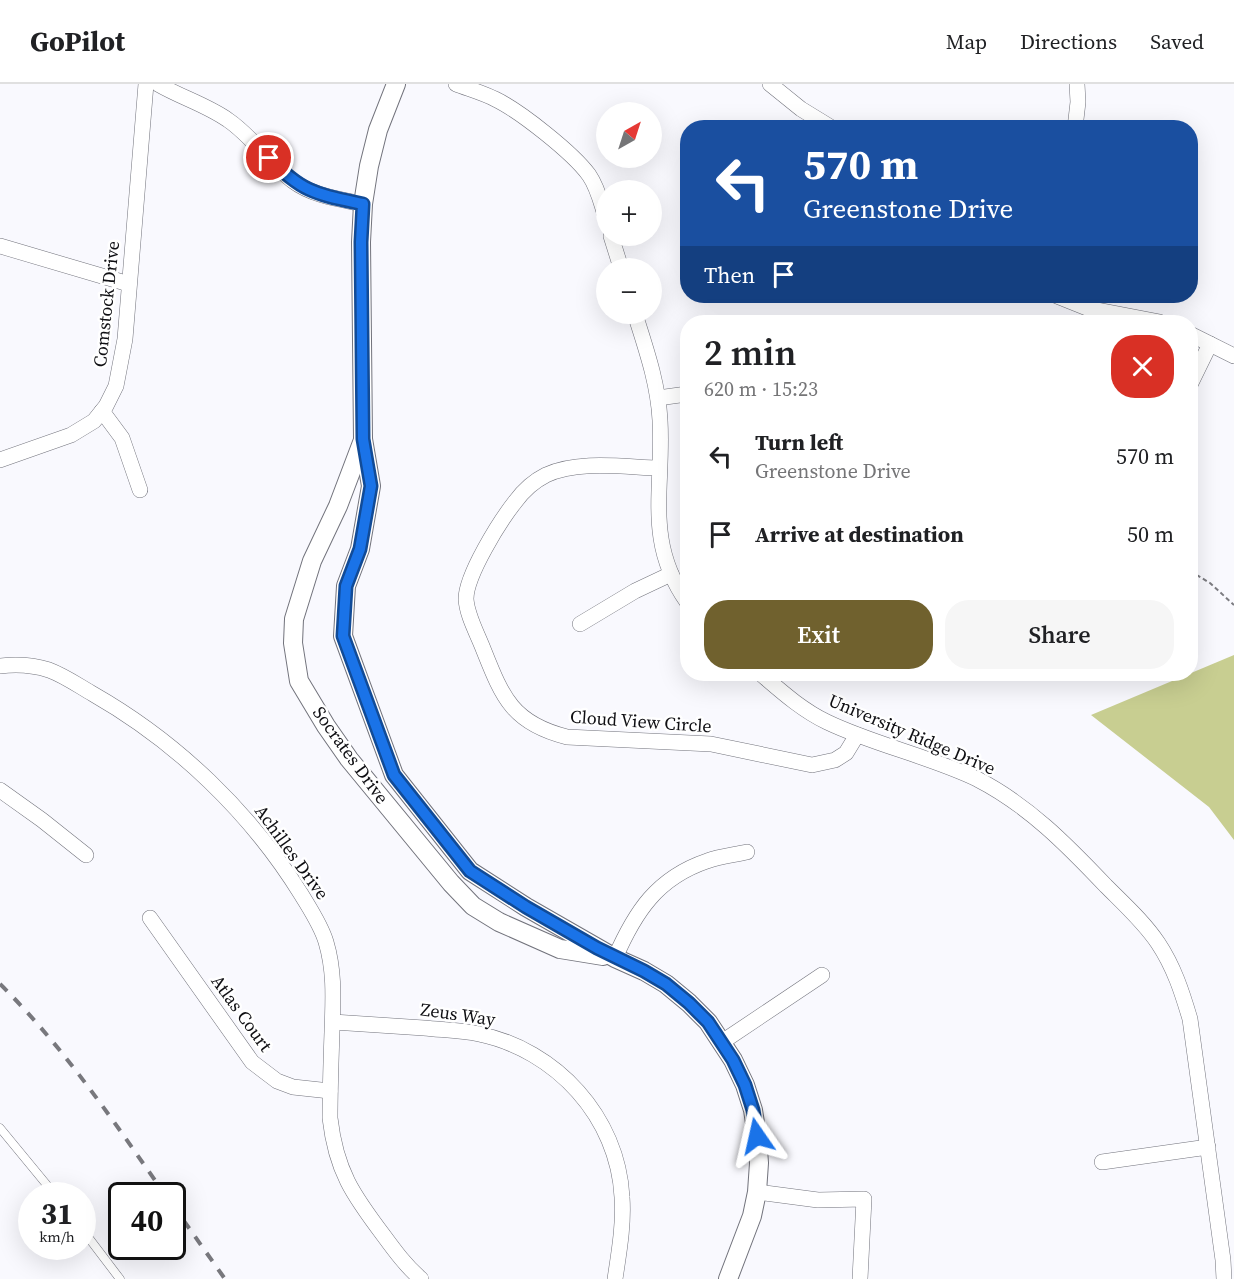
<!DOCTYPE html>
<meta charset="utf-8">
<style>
:root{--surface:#fff;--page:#f6f6f6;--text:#202124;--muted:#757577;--line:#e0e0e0;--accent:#70612e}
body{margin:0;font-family:"Source Serif 4",serif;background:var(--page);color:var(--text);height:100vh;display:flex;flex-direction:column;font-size:22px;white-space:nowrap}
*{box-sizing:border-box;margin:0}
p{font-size:20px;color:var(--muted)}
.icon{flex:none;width:33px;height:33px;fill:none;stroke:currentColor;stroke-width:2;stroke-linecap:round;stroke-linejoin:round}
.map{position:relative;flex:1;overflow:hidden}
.side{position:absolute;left:680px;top:231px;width:518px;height:366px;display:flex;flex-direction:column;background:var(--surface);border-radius:24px;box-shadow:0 6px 24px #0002}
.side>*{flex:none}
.guide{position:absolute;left:680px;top:36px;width:518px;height:183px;border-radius:24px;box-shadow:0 6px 24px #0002;background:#1a4fa0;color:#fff;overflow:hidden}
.needle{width:39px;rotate:39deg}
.fabs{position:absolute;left:596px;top:18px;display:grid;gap:12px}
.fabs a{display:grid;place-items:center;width:66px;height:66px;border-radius:50%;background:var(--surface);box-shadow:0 6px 24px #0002;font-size:30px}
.speed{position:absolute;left:18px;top:1098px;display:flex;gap:12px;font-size:30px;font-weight:700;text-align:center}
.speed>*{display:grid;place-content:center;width:78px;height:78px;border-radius:50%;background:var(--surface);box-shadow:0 6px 24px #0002;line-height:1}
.speed small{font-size:15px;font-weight:400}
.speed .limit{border:3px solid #111;border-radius:9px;background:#fff;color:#111}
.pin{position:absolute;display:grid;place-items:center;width:51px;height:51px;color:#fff;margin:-26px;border:3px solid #fff;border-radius:50%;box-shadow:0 2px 6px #0007}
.me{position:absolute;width:66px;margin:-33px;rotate:349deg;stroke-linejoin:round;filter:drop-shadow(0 0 4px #0008)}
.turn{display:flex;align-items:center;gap:21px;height:126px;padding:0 24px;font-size:27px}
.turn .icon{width:78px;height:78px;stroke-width:2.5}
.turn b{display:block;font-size:42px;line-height:51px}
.then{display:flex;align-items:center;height:57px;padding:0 24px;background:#0003;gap:12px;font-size:22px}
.round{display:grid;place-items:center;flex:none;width:63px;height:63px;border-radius:24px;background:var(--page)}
.headline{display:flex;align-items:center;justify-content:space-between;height:102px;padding:0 24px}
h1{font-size:36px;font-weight:600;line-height:45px}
.button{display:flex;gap:12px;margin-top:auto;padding:12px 24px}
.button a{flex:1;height:69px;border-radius:24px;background:var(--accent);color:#fff;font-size:24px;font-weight:600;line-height:69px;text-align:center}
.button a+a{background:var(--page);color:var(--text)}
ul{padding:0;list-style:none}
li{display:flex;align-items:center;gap:18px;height:78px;padding:0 24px}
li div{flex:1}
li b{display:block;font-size:22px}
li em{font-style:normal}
header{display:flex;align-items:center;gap:36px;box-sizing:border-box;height:84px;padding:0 30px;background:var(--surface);border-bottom:2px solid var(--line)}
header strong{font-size:28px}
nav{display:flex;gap:33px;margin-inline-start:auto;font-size:21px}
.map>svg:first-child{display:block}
.green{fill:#c8ce91}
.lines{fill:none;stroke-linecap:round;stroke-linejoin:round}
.service-casing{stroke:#72737c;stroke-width:9}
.minor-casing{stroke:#72737c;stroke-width:16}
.tertiary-casing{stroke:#72737c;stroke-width:20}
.path{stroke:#7c7c81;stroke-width:2;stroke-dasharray:4.5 3;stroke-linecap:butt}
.service{stroke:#fff;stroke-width:8}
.minor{stroke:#fff;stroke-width:15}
.tertiary{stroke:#fff;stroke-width:18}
.rail{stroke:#78787d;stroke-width:4;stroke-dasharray:10 10;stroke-linecap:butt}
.route-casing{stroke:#114b97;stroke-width:15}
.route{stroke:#1a73e8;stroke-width:10}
.labels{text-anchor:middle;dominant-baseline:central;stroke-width:5;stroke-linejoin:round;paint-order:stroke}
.street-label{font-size:18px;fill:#0f0f13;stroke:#fff}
</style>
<header>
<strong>GoPilot</strong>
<nav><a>Map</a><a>Directions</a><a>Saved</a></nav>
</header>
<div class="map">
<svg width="1234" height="1195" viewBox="0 0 1234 1195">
<rect width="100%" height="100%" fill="#f9f9fe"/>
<polygon class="green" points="1234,571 1234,756 1209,723 1091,631"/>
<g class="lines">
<defs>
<g id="service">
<polyline points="0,1044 56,1112"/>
<polyline points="82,1145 120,1195"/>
</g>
<g id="minor">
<path d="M158,0C180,13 207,21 228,36C253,53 269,79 293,97C313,112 339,115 363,120"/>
<path d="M456,0C469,5 483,9 495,15C520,27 573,69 589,91C598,104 601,119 606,134"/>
<polyline points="770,0 801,25 832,44"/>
<polyline points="1075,44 1078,18 1077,0"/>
<polyline points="611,152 621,184"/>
<polyline points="0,162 129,200"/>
<polyline points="1057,212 1087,224 1160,238"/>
<path d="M635,230C646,265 658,299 660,336C664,404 644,457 687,518"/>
<polyline points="1190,250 1234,272"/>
<polyline points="1190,301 1210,260"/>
<polyline points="658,314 687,310"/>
<polyline points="102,327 122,354 140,406"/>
<polyline points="0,376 71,351 94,337 106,322 116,302 125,255 146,0"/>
<path d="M659,384C624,383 578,376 546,391C534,397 523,407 515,418C500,437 466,491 466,515C467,531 476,547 482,562C502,612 511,639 567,653L711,660L812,681L835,676L846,669L857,651"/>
<polyline points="580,540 635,507 671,490"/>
<path d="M0,582C17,580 33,581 49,586C65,592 79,602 93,610C177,658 250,728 301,810C310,825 321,841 326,858C335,888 333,917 332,948C331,977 330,1006 330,1034C336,1087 353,1111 384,1152C395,1167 406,1182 421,1195"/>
<path d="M761,590C782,608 802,626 827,638C875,661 929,672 977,695C1028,721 1067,761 1106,802C1124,820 1144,838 1158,859C1174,883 1182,908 1190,935L1223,1176L1224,1195"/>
<polyline points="0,706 42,736 86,771"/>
<polyline points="150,834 252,978 277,997 293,1003 330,1007"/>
<path d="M615,874C635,828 657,794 707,777C720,772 734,771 747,768"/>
<path d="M333,938C363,940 394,942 424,944C442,946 461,946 479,950C556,966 618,1033 622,1113C624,1140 619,1168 615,1195"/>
<polyline points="722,958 822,891"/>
<polyline points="1102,1078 1208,1063"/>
<polyline points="757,1108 818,1116 864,1115 860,1195"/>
</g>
<g id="tertiary">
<polyline points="396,0 378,46 369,82 363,120 361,158 363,355 371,402 360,465 346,502 343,552 394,691 470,787 526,823 615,874 644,887 666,900 689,919 708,938 733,976 745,1001 753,1026 757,1052 759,1079 757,1108 752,1132 728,1195"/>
<polyline points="363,356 338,422 312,477 294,535 293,559 299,597 326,642 349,675 451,799 473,822 499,838 560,865 603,872"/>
</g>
</defs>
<use href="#service" class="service-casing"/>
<use href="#minor" class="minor-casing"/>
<use href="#tertiary" class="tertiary-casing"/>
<polyline class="path" points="1190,487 1210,499 1234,521"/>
<use href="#service" class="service"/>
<use href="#minor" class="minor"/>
<use href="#tertiary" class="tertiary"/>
<g class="rail">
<path d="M0,900C64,963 114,1038 166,1112"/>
<polyline points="172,1120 225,1195"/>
</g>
</g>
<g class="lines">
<defs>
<path id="route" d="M269,74C303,109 316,110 363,120L361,158L363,355L371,402L360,465L346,502L343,552L394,691L470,787L526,823L597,864L644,887L666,900L689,919L708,938L733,976L745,1001L753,1026L757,1052"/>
</defs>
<use href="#route" class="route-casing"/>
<use href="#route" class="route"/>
</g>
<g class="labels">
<g class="street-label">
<text transform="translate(106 220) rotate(-84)">Comstock Drive</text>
<text transform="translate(641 637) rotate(4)">Cloud View Circle</text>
<text transform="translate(912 650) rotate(23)">University Ridge Drive</text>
<text transform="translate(351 671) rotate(54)">Socrates Drive</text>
<text transform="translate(292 768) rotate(54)">Achilles Drive</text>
<text transform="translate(242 929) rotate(54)">Atlas Court</text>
<text transform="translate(458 930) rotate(8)">Zeus Way</text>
</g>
</g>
</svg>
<div class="fabs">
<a><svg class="needle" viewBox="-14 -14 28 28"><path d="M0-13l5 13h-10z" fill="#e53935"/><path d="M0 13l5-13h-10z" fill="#757577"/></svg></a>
<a>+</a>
<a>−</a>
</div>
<div class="speed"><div>31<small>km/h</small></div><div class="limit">40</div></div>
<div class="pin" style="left:269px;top:74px;background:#d93025"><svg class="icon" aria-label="arrive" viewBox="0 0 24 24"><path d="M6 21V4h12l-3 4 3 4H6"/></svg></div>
<svg class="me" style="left:757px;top:1052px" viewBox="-20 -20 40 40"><path d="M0-17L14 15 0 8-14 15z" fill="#1a73e8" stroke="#fff" stroke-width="4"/></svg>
<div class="guide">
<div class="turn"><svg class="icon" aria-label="left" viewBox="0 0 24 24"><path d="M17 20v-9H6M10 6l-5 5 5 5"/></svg><div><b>570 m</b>Greenstone Drive</div></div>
<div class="then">Then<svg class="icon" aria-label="arrive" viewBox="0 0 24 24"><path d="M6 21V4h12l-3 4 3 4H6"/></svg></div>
</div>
<section class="side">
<div class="headline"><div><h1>2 min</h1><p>620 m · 15:23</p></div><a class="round" style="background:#d93025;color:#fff"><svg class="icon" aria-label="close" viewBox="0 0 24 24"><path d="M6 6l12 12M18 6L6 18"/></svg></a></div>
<ul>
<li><svg class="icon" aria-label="left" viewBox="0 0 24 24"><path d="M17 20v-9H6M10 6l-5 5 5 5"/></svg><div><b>Turn left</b><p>Greenstone Drive</p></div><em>570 m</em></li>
<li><svg class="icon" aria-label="arrive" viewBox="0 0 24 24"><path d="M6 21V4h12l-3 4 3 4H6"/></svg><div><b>Arrive at destination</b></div><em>50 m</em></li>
</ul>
<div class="button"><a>Exit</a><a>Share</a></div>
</section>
</div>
